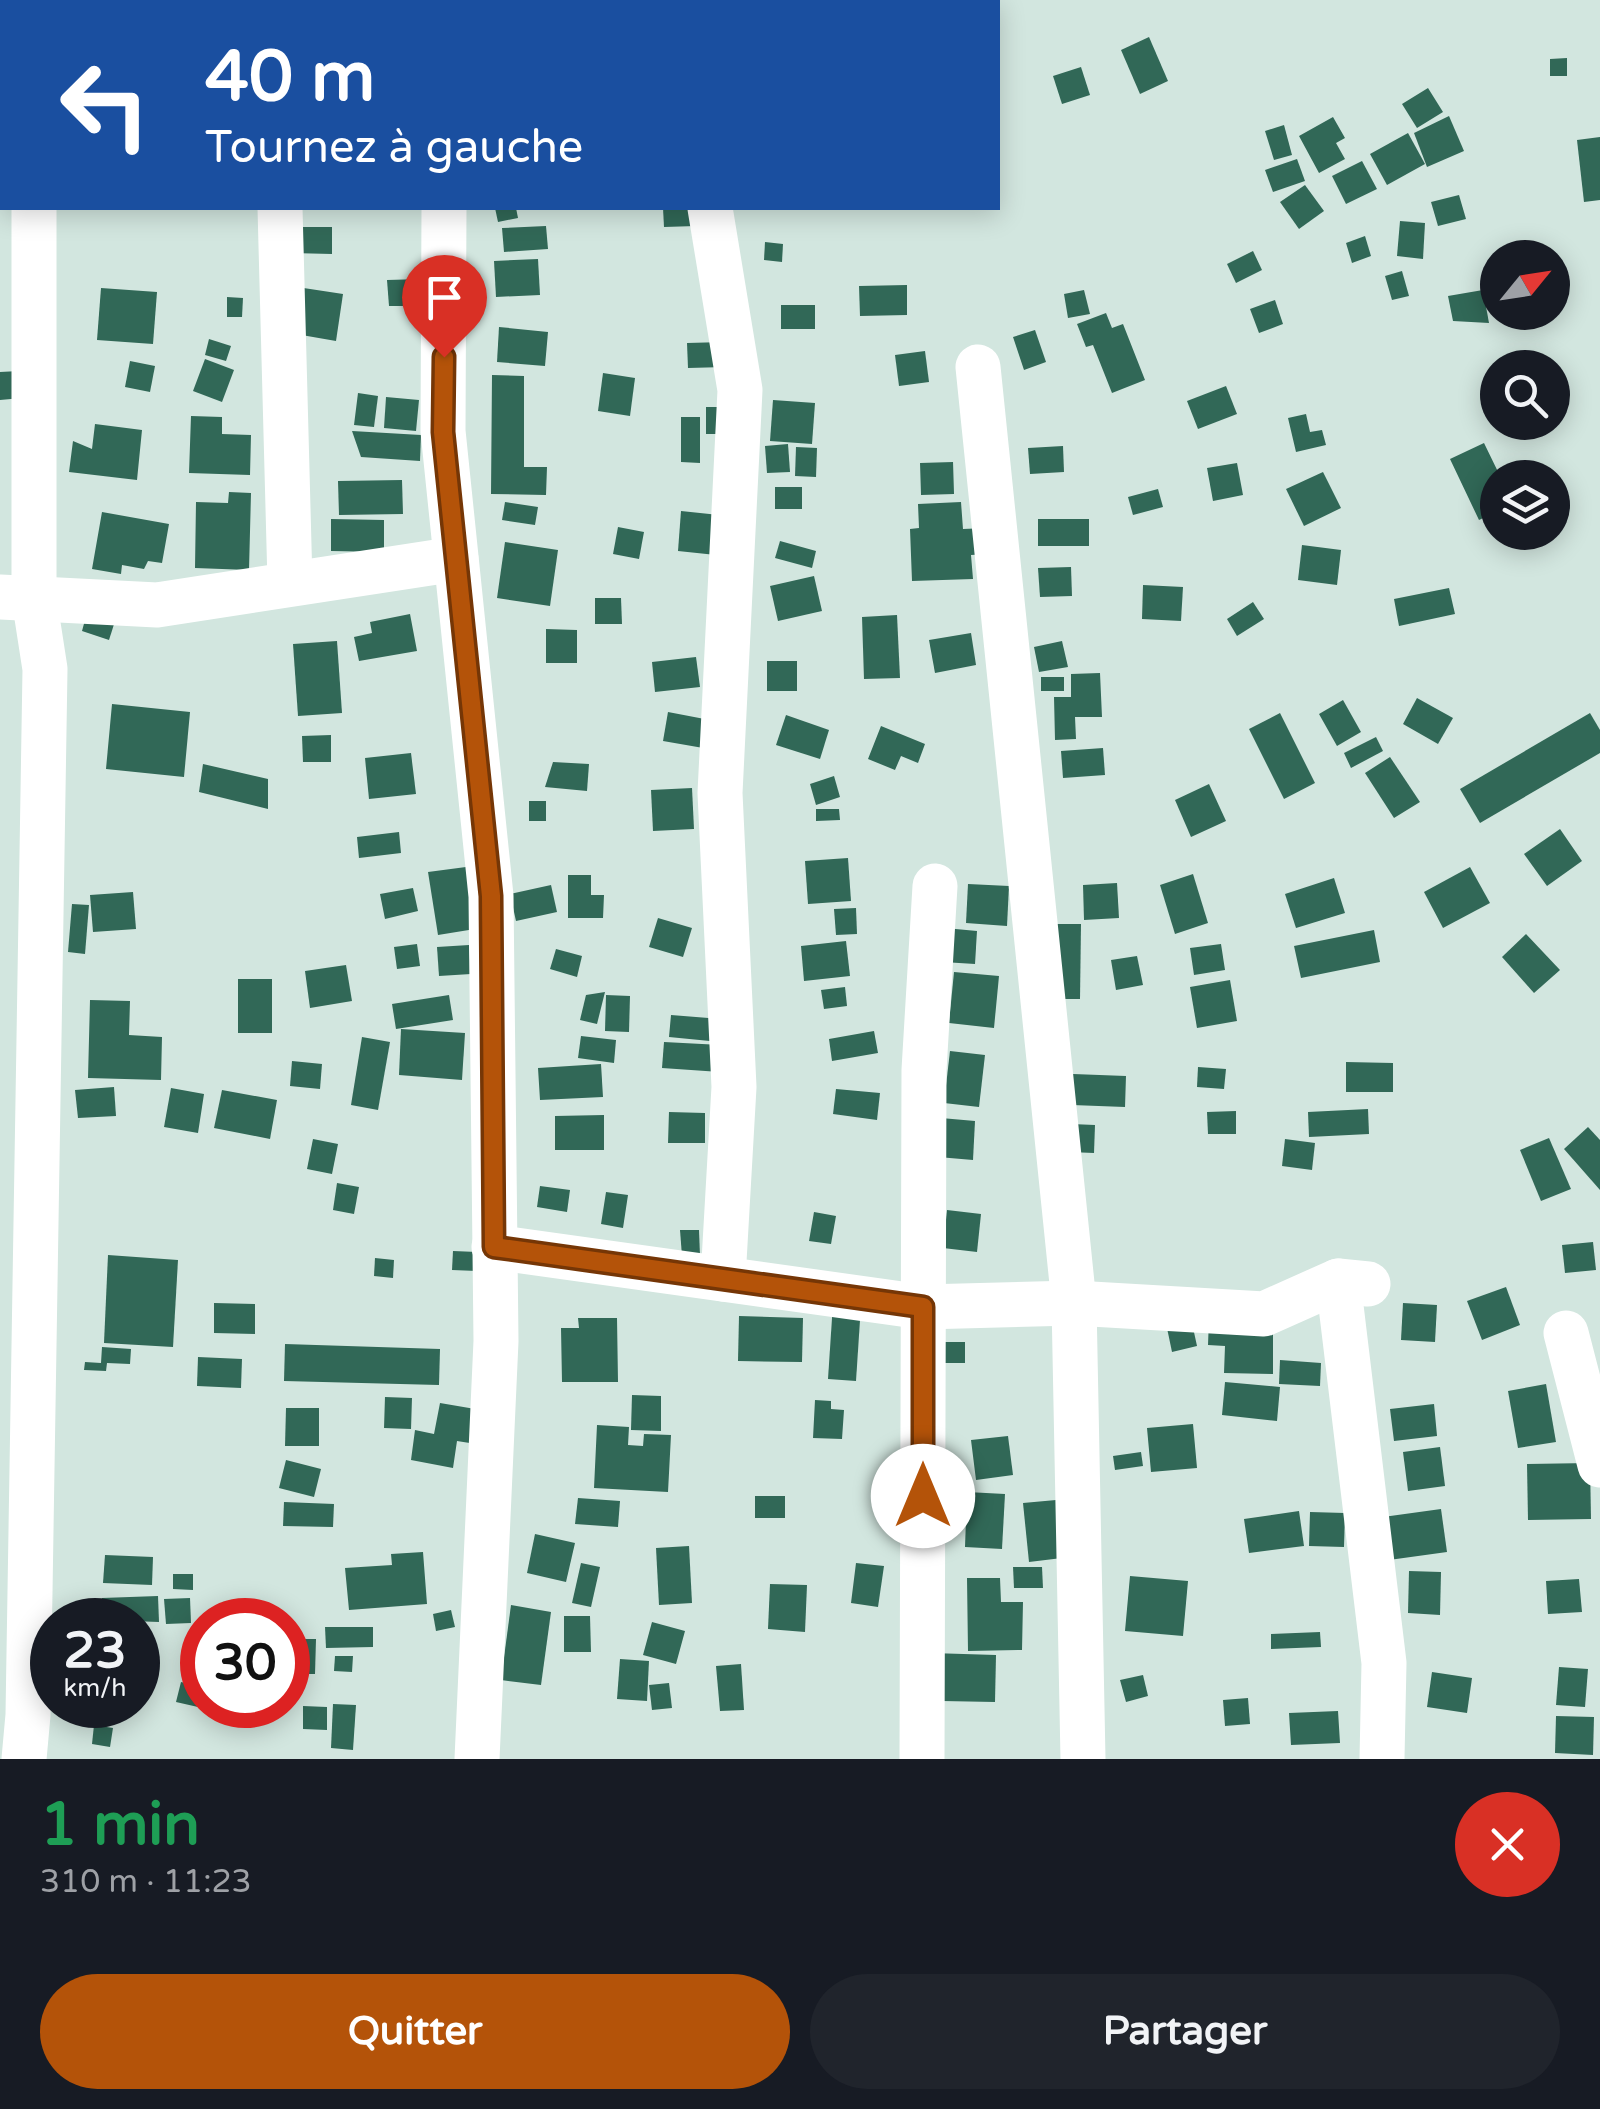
<!DOCTYPE html>
<html lang="fr">
<meta charset="utf-8">
<style>
:root{--surface:#171b24;--page:#20242c;--text:#f1f3f6;--muted:#9ea1a6;--accent:#b45309}
body{margin:0;font-family:"Varela Round",sans-serif;background:var(--page);color:var(--text);height:100vh;display:flex;flex-direction:column;font-size:38px;white-space:nowrap}
*{box-sizing:border-box;margin:0}
p{font-size:32px;color:var(--muted)}
.icon{flex:none;width:55px;height:55px;fill:none;stroke:currentColor;stroke-width:2;stroke-linecap:round;stroke-linejoin:round}
.map{position:relative;height:1759px;overflow:hidden}
.details{display:flex;flex-direction:column;background:var(--surface);flex:1}
.details>*{flex:none}
.banner{position:absolute;left:0px;top:0px;width:1000px;height:210px;box-shadow:0 5px 25px #0003;background:#1a4fa0;color:#fff;overflow:hidden}
.needle{width:65px;rotate:60deg}
.tools{position:absolute;left:1480px;top:240px;display:grid;gap:20px}
.tools a{display:grid;place-items:center;width:90px;height:90px;border-radius:50%;background:var(--surface);box-shadow:0 5px 25px #0003;font-size:50px}
.speed{position:absolute;left:30px;top:1598px;display:flex;gap:20px;font-size:50px;font-weight:700;text-align:center}
.speed>*{display:grid;place-content:center;width:130px;height:130px;border-radius:50%;background:var(--surface);box-shadow:0 5px 25px #0003;line-height:1}
.speed small{font-size:25px;font-weight:400}
.speed .limit{border:15px solid #d22;background:#fff;color:#111}
.pin{position:absolute;display:grid;place-items:center;width:85px;height:85px;color:#fff;margin:-102px -42px;border-radius:50% 50% 50% 0;rotate:-45deg;box-shadow:0 0 10px #0007}
.pin .icon{rotate:45deg}
.me{position:absolute;width:110px;margin:-55px;rotate:0deg;stroke-linejoin:round;filter:drop-shadow(0 0 8px #0008)}
.turn{display:flex;align-items:center;gap:35px;height:210px;padding:0 40px;font-size:45px}
.turn .icon{width:130px;height:130px;stroke-width:2.5}
.turn b{display:block;font-size:70px;line-height:85px}
.round{display:grid;place-items:center;flex:none;width:105px;height:105px;border-radius:52px;background:var(--page)}
.overview{display:flex;align-items:center;justify-content:space-between;height:170px;padding:0 40px}
h1{font-size:60px;font-weight:700;line-height:75px;color:#1e9e55}
.primary-button{display:flex;gap:20px;margin-top:auto;padding:20px 40px}
.primary-button a{flex:1;height:115px;border-radius:60px;background:var(--accent);color:#fff;font-size:40px;font-weight:700;line-height:115px;text-align:center}
.primary-button a+a{background:var(--page);color:var(--text)}
.map>svg:first-child{display:block}
.building{fill:#316857}
.lines{fill:none;stroke-linecap:round;stroke-linejoin:round}
.minor{stroke:#fff;stroke-width:45}
.route-casing{stroke:#753606;stroke-width:25}
.route{stroke:#b45309;stroke-width:18}
</style>
<div class="map">
<svg width="1600" height="1759" viewBox="0 0 1600 1759">
<rect width="100%" height="100%" fill="#d2e6df"/>
<g class="building">
<polygon points="1149,37 1168,81 1140,94 1121,50"/>
<polygon points="1567,58 1567,76 1550,76 1550,59"/>
<polygon points="1081,67 1090,95 1062,104 1053,76"/>
<polygon points="1428,88 1443,112 1417,128 1402,104"/>
<polygon points="1449,116 1464,151 1427,167 1414,133"/>
<polygon points="1333,117 1345,138 1336,143 1345,159 1319,173 1299,136"/>
<polygon points="1284,125 1292,155 1274,160 1265,131"/>
<polygon points="1408,133 1425,164 1387,185 1370,154"/>
<polygon points="1600,137 1600,200 1584,202 1577,140"/>
<polygon points="1297,159 1305,181 1273,192 1265,170"/>
<polygon points="1362,161 1377,189 1346,204 1332,176"/>
<polygon points="1305,185 1324,211 1299,229 1280,202"/>
<polygon points="1459,195 1466,219 1438,226 1431,202"/>
<polygon points="495,208 516,208 518,218 498,222"/>
<polygon points="663,208 695,208 696,226 664,227"/>
<polygon points="1400,221 1425,223 1423,259 1397,256"/>
<polygon points="546,226 548,249 504,252 502,228"/>
<polygon points="291,227 332,227 332,254 291,253"/>
<polygon points="1365,236 1371,256 1352,263 1346,243"/>
<polygon points="765,242 783,244 782,262 764,260"/>
<polygon points="1253,251 1262,270 1236,283 1227,264"/>
<polygon points="538,259 540,295 496,297 494,261"/>
<polygon points="1402,271 1409,296 1392,300 1385,276"/>
<polygon points="423,279 424,306 389,306 387,280"/>
<polygon points="907,285 907,315 860,316 859,286"/>
<polygon points="297,287 343,294 336,341 290,333"/>
<polygon points="101,288 157,292 153,344 97,340"/>
<polygon points="1084,290 1090,314 1068,318 1064,294"/>
<polygon points="1483,290 1489,323 1453,321 1448,296"/>
<polygon points="227,297 243,298 242,317 227,317"/>
<polygon points="1275,300 1283,324 1259,333 1250,309"/>
<rect x="781" y="305" width="34" height="24"/>
<polygon points="1106,313 1112,328 1123,324 1145,380 1112,393 1093,345 1086,347 1077,324"/>
<polygon points="499,327 548,332 545,366 497,362"/>
<polygon points="1035,330 1046,362 1024,370 1013,337"/>
<polygon points="209,339 231,346 226,361 205,355"/>
<polygon points="724,342 725,367 688,368 687,343"/>
<polygon points="925,351 929,382 899,386 895,355"/>
<polygon points="205,359 234,370 222,402 193,391"/>
<polygon points="130,361 155,366 150,392 125,387"/>
<polygon points="19,371 22,398 0,400 0,372"/>
<polygon points="603,373 635,378 630,416 598,411"/>
<polygon points="492,375 524,376 524,467 547,467 546,495 491,494"/>
<polygon points="1226,386 1237,414 1198,429 1187,401"/>
<polygon points="358,393 378,396 374,427 354,425"/>
<polygon points="386,397 419,400 416,431 384,428"/>
<polygon points="773,400 815,403 812,444 770,441"/>
<rect x="706" y="407" width="16" height="27"/>
<polygon points="1306,414 1310,432 1322,430 1326,445 1296,452 1288,418"/>
<polygon points="191,416 222,417 222,434 251,435 250,475 189,473"/>
<polygon points="681,417 700,417 700,463 681,462"/>
<polygon points="95,424 142,430 137,480 69,472 73,441 92,449"/>
<polygon points="352,431 421,435 420,461 361,457"/>
<polygon points="1484,443 1501,478 1498,478 1498,511 1479,520 1450,459"/>
<polygon points="788,444 790,472 767,473 765,446"/>
<polygon points="1063,446 1064,472 1030,474 1028,448"/>
<polygon points="796,447 817,448 816,477 795,476"/>
<polygon points="953,462 954,494 921,495 920,463"/>
<polygon points="1237,463 1243,495 1213,501 1207,468"/>
<polygon points="1323,472 1341,508 1304,526 1286,489"/>
<polygon points="402,480 403,514 339,515 338,481"/>
<rect x="775" y="487" width="27" height="22"/>
<polygon points="1158,489 1163,507 1133,515 1128,497"/>
<polygon points="229,492 251,493 249,570 195,568 196,502 228,503"/>
<polygon points="505,502 538,507 535,525 502,520"/>
<polygon points="961,502 963,529 987,528 988,554 971,555 973,579 912,581 910,529 919,528 918,504"/>
<polygon points="681,511 719,515 716,555 678,551"/>
<polygon points="102,512 169,524 162,563 148,561 144,569 122,565 121,574 92,569"/>
<polygon points="331,519 384,520 384,552 331,551"/>
<rect x="1038" y="519" width="51" height="27"/>
<polygon points="618,527 644,532 639,559 613,554"/>
<polygon points="780,541 816,551 812,568 775,558"/>
<polygon points="505,542 558,550 550,606 497,598"/>
<polygon points="1302,545 1341,550 1337,585 1298,580"/>
<polygon points="1071,567 1072,596 1040,597 1038,568"/>
<polygon points="814,576 822,611 778,621 770,586"/>
<polygon points="1143,585 1183,587 1181,621 1142,619"/>
<polygon points="1449,588 1455,614 1399,626 1394,599"/>
<polygon points="595,598 621,598 622,624 595,624"/>
<polygon points="1253,602 1264,619 1237,636 1227,619"/>
<polygon points="88,609 116,618 109,640 82,631"/>
<polygon points="410,614 417,651 359,661 354,637 372,633 370,622"/>
<polygon points="897,615 900,678 864,679 862,617"/>
<polygon points="546,629 577,630 577,663 546,663"/>
<polygon points="971,633 976,665 935,673 929,640"/>
<polygon points="337,641 342,713 298,716 293,644"/>
<polygon points="1062,641 1068,667 1039,672 1034,647"/>
<polygon points="696,657 700,687 655,692 652,662"/>
<rect x="767" y="661" width="30" height="30"/>
<polygon points="1100,673 1102,717 1075,717 1076,739 1055,740 1054,697 1071,697 1071,674"/>
<rect x="1041" y="677" width="23" height="14"/>
<polygon points="1417,698 1453,718 1438,744 1403,724"/>
<polygon points="1343,700 1361,732 1337,746 1319,714"/>
<polygon points="112,704 190,712 184,777 106,769"/>
<polygon points="668,712 715,721 709,749 663,741"/>
<polygon points="1280,713 1315,783 1284,799 1249,729"/>
<polygon points="1590,713 1600,730 1600,753 1480,823 1460,789"/>
<polygon points="786,715 829,730 820,759 776,745"/>
<polygon points="881,726 925,744 918,763 901,756 895,770 868,759"/>
<polygon points="331,735 331,762 303,762 302,736"/>
<polygon points="1376,737 1383,751 1351,768 1344,753"/>
<polygon points="1103,748 1105,775 1063,778 1061,751"/>
<polygon points="411,753 416,794 369,799 365,758"/>
<polygon points="1390,757 1420,802 1394,818 1365,773"/>
<polygon points="553,762 589,764 587,791 545,787"/>
<polygon points="203,764 268,779 268,809 199,792"/>
<polygon points="834,776 840,797 816,805 810,784"/>
<polygon points="1209,784 1226,821 1191,837 1175,800"/>
<polygon points="692,788 694,829 653,831 651,790"/>
<rect x="529" y="801" width="17" height="20"/>
<polygon points="816,809 839,809 840,820 816,821"/>
<polygon points="1560,829 1582,861 1547,886 1524,854"/>
<polygon points="399,832 401,853 359,858 357,837"/>
<polygon points="848,858 851,901 808,904 805,861"/>
<polygon points="466,867 475,929 438,935 428,872"/>
<polygon points="1470,867 1490,903 1443,928 1424,892"/>
<polygon points="1193,874 1208,923 1175,934 1160,885"/>
<polygon points="568,875 591,875 591,895 604,895 603,918 568,918"/>
<polygon points="1334,878 1345,913 1296,928 1285,894"/>
<polygon points="1117,883 1119,918 1084,920 1083,885"/>
<polygon points="968,884 1009,886 1007,926 966,923"/>
<polygon points="551,885 557,912 516,921 510,894"/>
<polygon points="413,888 418,911 385,919 380,894"/>
<polygon points="133,892 136,929 93,932 90,895"/>
<polygon points="72,904 89,905 85,954 68,952"/>
<polygon points="856,908 857,934 836,935 834,909"/>
<polygon points="658,918 692,928 683,957 649,947"/>
<polygon points="1049,924 1081,924 1080,999 1048,999"/>
<polygon points="945,928 977,931 975,964 943,962"/>
<polygon points="1374,930 1380,962 1301,978 1294,946"/>
<polygon points="1526,934 1560,970 1534,993 1502,957"/>
<polygon points="846,941 850,976 804,981 801,946"/>
<polygon points="417,944 420,966 397,969 394,947"/>
<polygon points="1221,944 1225,970 1194,975 1190,948"/>
<polygon points="469,945 471,974 439,976 437,947"/>
<polygon points="556,949 582,956 577,977 550,969"/>
<polygon points="1137,956 1143,985 1116,990 1111,960"/>
<polygon points="346,965 352,1001 310,1008 305,971"/>
<polygon points="954,972 999,976 994,1028 949,1023"/>
<rect x="238" y="979" width="34" height="54"/>
<polygon points="1230,980 1237,1021 1197,1028 1190,987"/>
<polygon points="845,987 847,1006 824,1009 821,990"/>
<polygon points="605,992 597,1024 580,1020 586,995"/>
<polygon points="449,995 453,1020 396,1029 392,1004"/>
<polygon points="606,995 630,996 629,1032 605,1031"/>
<polygon points="90,1000 130,1001 129,1035 162,1037 161,1080 88,1078"/>
<polygon points="671,1015 721,1019 720,1042 669,1037"/>
<polygon points="401,1029 465,1033 462,1080 399,1075"/>
<polygon points="874,1031 878,1053 832,1061 829,1039"/>
<polygon points="581,1036 616,1040 614,1063 578,1058"/>
<polygon points="362,1037 390,1042 378,1110 351,1105"/>
<polygon points="664,1042 721,1045 720,1072 662,1068"/>
<polygon points="950,1051 985,1055 979,1107 944,1103"/>
<polygon points="292,1061 322,1064 320,1089 290,1086"/>
<polygon points="1346,1062 1393,1063 1393,1092 1346,1092"/>
<polygon points="601,1064 603,1097 540,1100 538,1068"/>
<polygon points="1198,1067 1226,1069 1224,1089 1197,1087"/>
<polygon points="1073,1074 1126,1076 1125,1107 1072,1105"/>
<polygon points="114,1087 116,1116 78,1118 75,1090"/>
<polygon points="171,1088 204,1094 198,1133 164,1127"/>
<polygon points="836,1089 880,1093 877,1120 833,1114"/>
<polygon points="222,1090 277,1100 270,1139 214,1128"/>
<polygon points="1368,1109 1369,1134 1309,1137 1308,1112"/>
<polygon points="1236,1111 1236,1134 1208,1134 1207,1112"/>
<polygon points="669,1112 705,1113 705,1143 668,1143"/>
<polygon points="604,1115 604,1150 555,1150 555,1116"/>
<polygon points="941,1118 975,1121 973,1160 938,1157"/>
<polygon points="1071,1124 1095,1125 1094,1153 1069,1152"/>
<polygon points="1588,1127 1600,1140 1600,1190 1564,1149"/>
<polygon points="1549,1138 1571,1189 1541,1201 1520,1150"/>
<polygon points="313,1139 338,1144 332,1174 307,1169"/>
<polygon points="1285,1139 1315,1143 1312,1170 1282,1166"/>
<polygon points="337,1183 359,1187 354,1214 333,1210"/>
<polygon points="540,1186 570,1190 567,1212 537,1207"/>
<polygon points="606,1192 628,1195 623,1228 601,1224"/>
<polygon points="947,1210 981,1214 977,1252 943,1248"/>
<polygon points="814,1212 836,1216 831,1244 809,1241"/>
<polygon points="680,1230 699,1230 700,1256 682,1256"/>
<polygon points="1593,1242 1596,1270 1565,1273 1562,1245"/>
<polygon points="453,1251 477,1252 477,1271 452,1270"/>
<polygon points="108,1255 178,1260 173,1347 104,1343"/>
<polygon points="375,1258 394,1260 393,1278 374,1276"/>
<polygon points="1506,1287 1520,1325 1482,1340 1467,1301"/>
<polygon points="214,1303 255,1304 255,1334 214,1333"/>
<polygon points="833,1303 861,1305 856,1381 828,1379"/>
<polygon points="1403,1303 1437,1305 1435,1342 1401,1340"/>
<polygon points="739,1316 803,1318 802,1362 738,1361"/>
<polygon points="578,1318 617,1318 618,1382 562,1382 561,1328 579,1328"/>
<polygon points="1209,1318 1273,1319 1273,1374 1224,1373 1225,1346 1208,1345"/>
<polygon points="1192,1323 1197,1346 1172,1352 1167,1328"/>
<rect x="939" y="1342" width="26" height="21"/>
<polygon points="285,1344 440,1349 439,1385 284,1381"/>
<polygon points="102,1347 131,1349 130,1364 107,1363 106,1371 84,1370 85,1362 101,1363"/>
<polygon points="198,1357 242,1359 241,1388 197,1386"/>
<polygon points="1280,1360 1321,1363 1320,1386 1279,1384"/>
<polygon points="1225,1382 1280,1387 1277,1421 1222,1415"/>
<polygon points="1546,1384 1556,1442 1518,1448 1508,1391"/>
<polygon points="632,1395 661,1396 661,1431 631,1430"/>
<polygon points="385,1397 412,1398 411,1429 384,1428"/>
<polygon points="815,1400 831,1401 831,1409 844,1410 842,1439 813,1438"/>
<polygon points="440,1403 481,1410 476,1444 457,1441 453,1468 411,1460 415,1430 434,1434"/>
<polygon points="1434,1404 1437,1436 1394,1441 1390,1409"/>
<polygon points="286,1408 319,1408 319,1446 285,1446"/>
<polygon points="1193,1424 1197,1468 1151,1472 1147,1428"/>
<polygon points="597,1425 629,1427 628,1445 643,1446 644,1434 671,1435 668,1492 594,1488"/>
<polygon points="1008,1436 1013,1475 976,1480 971,1440"/>
<polygon points="1440,1447 1445,1486 1408,1491 1403,1452"/>
<polygon points="1141,1452 1143,1466 1115,1470 1113,1456"/>
<polygon points="286,1460 321,1469 314,1497 279,1488"/>
<polygon points="1590,1463 1591,1519 1528,1520 1527,1464"/>
<polygon points="967,1492 1005,1494 1002,1549 965,1547"/>
<rect x="755" y="1496" width="30" height="22"/>
<polygon points="578,1498 620,1501 618,1527 575,1524"/>
<polygon points="1056,1500 1062,1558 1029,1562 1023,1503"/>
<polygon points="284,1502 334,1504 333,1527 283,1526"/>
<polygon points="1441,1509 1447,1552 1389,1560 1383,1517"/>
<polygon points="1299,1511 1304,1546 1249,1553 1244,1519"/>
<polygon points="1310,1512 1345,1513 1344,1547 1309,1546"/>
<polygon points="535,1534 575,1543 566,1582 527,1573"/>
<polygon points="689,1546 692,1603 659,1605 656,1548"/>
<polygon points="423,1552 427,1604 349,1610 345,1568 392,1565 391,1554"/>
<polygon points="105,1555 153,1557 152,1585 103,1583"/>
<polygon points="581,1563 600,1567 591,1607 572,1603"/>
<polygon points="856,1563 884,1566 878,1607 851,1603"/>
<polygon points="1013,1567 1042,1567 1043,1588 1014,1588"/>
<polygon points="1409,1571 1441,1572 1440,1615 1408,1613"/>
<polygon points="173,1574 193,1574 193,1590 173,1589"/>
<polygon points="1130,1576 1188,1581 1183,1636 1125,1631"/>
<polygon points="967,1578 1000,1578 1001,1602 1023,1602 1022,1650 968,1651"/>
<polygon points="1579,1579 1582,1612 1548,1614 1546,1581"/>
<polygon points="770,1584 807,1585 805,1632 768,1629"/>
<polygon points="158,1596 159,1622 103,1620 102,1598"/>
<polygon points="190,1598 191,1623 166,1624 164,1599"/>
<polygon points="248,1599 250,1613 223,1616 222,1602"/>
<polygon points="511,1605 551,1612 541,1685 501,1680"/>
<polygon points="451,1610 455,1627 436,1631 433,1614"/>
<polygon points="564,1616 590,1616 591,1652 564,1652"/>
<polygon points="652,1622 685,1631 676,1664 643,1655"/>
<polygon points="325,1627 373,1627 373,1647 326,1648"/>
<polygon points="1320,1632 1321,1647 1271,1649 1271,1634"/>
<polygon points="291,1639 316,1639 315,1674 291,1674"/>
<polygon points="931,1653 996,1655 995,1702 942,1701"/>
<polygon points="335,1656 353,1656 352,1672 334,1671"/>
<polygon points="620,1659 649,1661 647,1701 617,1699"/>
<polygon points="741,1664 744,1710 720,1711 716,1666"/>
<polygon points="1559,1667 1588,1669 1585,1707 1556,1705"/>
<polygon points="1432,1672 1472,1678 1467,1713 1427,1707"/>
<polygon points="1143,1675 1148,1696 1126,1702 1120,1680"/>
<polygon points="181,1682 202,1687 202,1705 222,1705 220,1712 176,1702"/>
<polygon points="669,1683 672,1708 652,1710 649,1685"/>
<polygon points="1248,1698 1250,1724 1225,1726 1223,1700"/>
<polygon points="333,1704 356,1705 353,1750 331,1748"/>
<polygon points="303,1706 327,1707 327,1730 303,1729"/>
<polygon points="1338,1711 1340,1743 1291,1745 1289,1713"/>
<polygon points="1556,1716 1594,1717 1593,1755 1555,1753"/>
<polygon points="94,1725 113,1728 110,1747 92,1744"/>
</g>
<g class="lines">
<g class="minor">
<polyline points="14,0 15,2"/>
<polyline points="675,0 675,2"/>
<polyline points="285,2 285,0"/>
<polyline points="445,2 445,0"/>
<polyline points="0,182 2,183"/>
<polyline points="280,208 290,583"/>
<polyline points="444,208 443,431 491,896 496,1341 477,1759"/>
<polyline points="710,208 740,390 720,793 734,1087 723,1279"/>
<polyline points="978,367 1074,1303 1083,1759"/>
<polyline points="0,597 157,605 456,559"/>
<polyline points="494,1247 923,1307 1074,1303 1264,1314 1338,1281 1368,1284"/>
<polyline points="1338,1281 1384,1663 1382,1759"/>
<polyline points="1566,1333 1600,1465"/>
<polyline points="24,1759 28,1715 45,669 34,598 34,208"/>
<polyline points="922,1759 924,1070 935,886"/>
</g>
</g>
<g class="lines">
<defs>
<polyline id="route" points="444,357 443,432 491,896 494,1247 923,1307 923,1496"/>
</defs>
<use href="#route" class="route-casing"/>
<use href="#route" class="route"/>
</g>
</svg>
<div class="tools">
<a><svg class="needle" viewBox="-14 -14 28 28"><path d="M0-13l5 13h-10z" fill="#e53935"/><path d="M0 13l5-13h-10z" fill="#9ea1a6"/></svg></a>
<a><svg class="icon" aria-label="search" viewBox="0 0 24 24"><circle cx="10" cy="10" r="6"/><path d="M15 15l6 6"/></svg></a>
<a><svg class="icon" aria-label="layers" viewBox="0 0 24 24"><path d="M12 4l9 5-9 5-9-5zM3 14l9 5 9-5"/></svg></a>
</div>
<div class="speed"><div>23<small>km/h</small></div><div class="limit">30</div></div>
<div class="pin" style="left:444px;top:357px;background:#d93025"><svg class="icon" aria-label="arrive" viewBox="0 0 24 24"><path d="M6 21V4h12l-3 4 3 4H6"/></svg></div>
<svg class="me" style="left:923px;top:1496px" viewBox="-20 -20 40 40"><circle r="19" fill="#fff"/><path d="M0-13L10 11 0 6-10 11z" fill="#b45309"/></svg>
<div class="banner">
<div class="turn"><svg class="icon" aria-label="left" viewBox="0 0 24 24"><path d="M17 20v-9H6M10 6l-5 5 5 5"/></svg><div><b>40 m</b>Tournez à gauche</div></div>
</div>
</div>
<section class="details">
<div class="overview"><div><h1>1 min</h1><p>310 m · 11:23</p></div><a class="round" style="background:#d93025;color:#fff"><svg class="icon" aria-label="close" viewBox="0 0 24 24"><path d="M6 6l12 12M18 6L6 18"/></svg></a></div>
<div class="primary-button"><a>Quitter</a><a>Partager</a></div>
</section>
